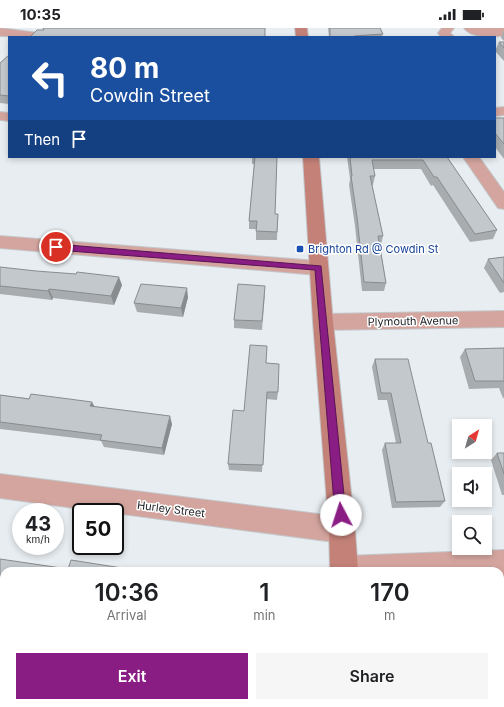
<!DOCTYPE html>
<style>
:root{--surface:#fff;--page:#f6f6f6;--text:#202124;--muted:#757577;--accent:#891d83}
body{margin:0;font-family:Inter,sans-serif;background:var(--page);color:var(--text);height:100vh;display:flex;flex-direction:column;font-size:15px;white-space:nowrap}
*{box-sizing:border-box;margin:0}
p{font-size:13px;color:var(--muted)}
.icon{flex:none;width:22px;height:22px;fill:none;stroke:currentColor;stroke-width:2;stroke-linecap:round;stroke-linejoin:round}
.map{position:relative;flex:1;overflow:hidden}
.side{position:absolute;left:0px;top:539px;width:504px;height:140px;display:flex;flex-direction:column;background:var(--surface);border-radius:12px 12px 0 0;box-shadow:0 2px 6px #0003}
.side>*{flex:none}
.banner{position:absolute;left:8px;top:8px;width:488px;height:122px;border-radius:0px;box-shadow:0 2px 6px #0003;background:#1a4fa0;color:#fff;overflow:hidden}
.needle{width:26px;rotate:37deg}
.controls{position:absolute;left:452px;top:391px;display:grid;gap:8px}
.controls a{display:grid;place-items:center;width:40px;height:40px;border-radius:0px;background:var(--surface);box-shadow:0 2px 6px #0003;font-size:20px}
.speed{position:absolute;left:12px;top:475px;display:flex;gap:8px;font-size:20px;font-weight:700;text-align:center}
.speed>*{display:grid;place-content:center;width:52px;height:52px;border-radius:50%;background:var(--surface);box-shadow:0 2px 6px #0003;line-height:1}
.speed small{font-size:10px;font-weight:400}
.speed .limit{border:2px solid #111;border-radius:6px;background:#fff;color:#111}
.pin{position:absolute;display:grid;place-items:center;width:34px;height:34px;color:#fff;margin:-17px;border:2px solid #fff;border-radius:50%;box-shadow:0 1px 4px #0007}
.me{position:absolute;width:44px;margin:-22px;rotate:355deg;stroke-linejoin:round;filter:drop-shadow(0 0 3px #0008)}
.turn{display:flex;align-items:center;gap:14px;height:84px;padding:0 16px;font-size:18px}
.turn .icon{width:52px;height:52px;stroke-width:2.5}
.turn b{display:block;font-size:28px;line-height:34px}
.then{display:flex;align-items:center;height:38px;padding:0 16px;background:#0003;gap:8px;font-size:15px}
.eta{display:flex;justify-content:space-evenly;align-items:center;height:68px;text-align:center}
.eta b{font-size:24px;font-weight:600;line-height:28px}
.action{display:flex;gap:8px;margin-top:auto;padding:8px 16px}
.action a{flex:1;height:46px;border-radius:0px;background:var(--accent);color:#fff;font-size:16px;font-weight:600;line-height:46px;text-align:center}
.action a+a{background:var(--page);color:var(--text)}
.status{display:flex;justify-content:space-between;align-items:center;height:28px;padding:0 20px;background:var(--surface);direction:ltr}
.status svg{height:11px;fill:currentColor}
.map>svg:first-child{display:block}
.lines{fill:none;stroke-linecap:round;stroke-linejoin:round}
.street-casing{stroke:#c3c8cb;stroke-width:2}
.secondary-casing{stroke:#c3c8cb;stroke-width:2}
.street{fill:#d4a59e;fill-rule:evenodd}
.secondary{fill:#c48178;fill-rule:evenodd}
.wall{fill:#a8acaf}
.shaded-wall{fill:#888c8f}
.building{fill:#c3c8cc;stroke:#888c8f}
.route{fill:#891d83;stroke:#591355}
.transit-dot{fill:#1a4fb4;stroke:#fff;stroke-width:1.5}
.labels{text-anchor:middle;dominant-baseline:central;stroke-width:3;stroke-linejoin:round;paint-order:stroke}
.transit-label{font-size:11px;fill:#164399;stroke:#fff;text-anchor:start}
.street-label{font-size:11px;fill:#1b1d1f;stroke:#fff}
</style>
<div class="status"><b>10:35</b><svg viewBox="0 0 49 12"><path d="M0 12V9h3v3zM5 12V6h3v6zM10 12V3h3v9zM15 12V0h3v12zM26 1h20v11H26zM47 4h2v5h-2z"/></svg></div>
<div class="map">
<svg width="504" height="679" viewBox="0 0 504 679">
<rect width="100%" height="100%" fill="#e8edf1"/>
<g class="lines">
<defs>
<g id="street">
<polygon points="0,0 39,5 43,6 45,9 0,8"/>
<polygon points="442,0 454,0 450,5 454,9 441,9 438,5"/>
<path d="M464,0H504V8C492,8 472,11 464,0Z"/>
<polygon points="504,79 504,87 495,88 495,80"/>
<polygon points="0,84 9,85 9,93 0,92"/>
<polygon points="463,129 479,129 504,164 504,181 498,180"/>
<polygon points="0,208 318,233 325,235 328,240 325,245 318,247 0,220"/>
<polygon points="504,283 504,299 323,302 316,300 313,294 316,288 323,286"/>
<polygon points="0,446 342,489 352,492 355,502 352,512 342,515 115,485 115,484 104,484 0,470"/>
<polygon points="504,522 504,550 500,550 500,543 330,542 334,532 344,528"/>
</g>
<g id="secondary">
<polygon points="295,0 307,0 308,9 296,9"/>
<polygon points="303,129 319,129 333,294 355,502 358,543 330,543 329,502 313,294"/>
<polygon points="337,675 369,675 370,679 338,679"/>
</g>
</defs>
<use href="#street" class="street-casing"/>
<use href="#secondary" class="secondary-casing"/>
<use href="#street" class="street"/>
<use href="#secondary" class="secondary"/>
</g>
<g class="wall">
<polygon points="328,0 380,0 383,6 382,9 329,9"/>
<polygon points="504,1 504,13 501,10"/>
<polygon points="499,14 504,14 504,33 495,23"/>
<polygon points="9,27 9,76 0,75 0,35"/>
<polygon points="495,90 504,90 504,131 495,119"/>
<polygon points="252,129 277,129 275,186 278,186 277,212 256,212 256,201 249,201 249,193 254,136 252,136"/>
<polygon points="347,129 447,129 497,202 493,211 470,214 433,157 431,158 421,141 373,141 375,148 373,157 372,157 383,208 381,217 380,217 386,255 384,263 362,263 355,198 349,157 350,151"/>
<polygon points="504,229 504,264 500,265 484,240 488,231"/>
<polygon points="0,239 122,257 114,277 53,270 52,272 0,266"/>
<polygon points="265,266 262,302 234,300 234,292"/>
<polygon points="188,269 183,289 137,284 134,275"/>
<polygon points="504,320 504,370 503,370 499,360 469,361 460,329 465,321"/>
<polygon points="375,331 428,415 445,473 440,479 392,480 382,422 385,415 396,415 387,372 378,372 372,339"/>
<polygon points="267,335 278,364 277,372 266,371 262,444 229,442 228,436 244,383"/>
<polygon points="0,367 94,378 172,396 164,427 104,419 101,413 0,401"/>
<polygon points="497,425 504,425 504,467 502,467 491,432"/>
<polygon points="0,531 68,541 4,543 4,580 0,579"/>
<polygon points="429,675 488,675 489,679 430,679"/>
</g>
<g class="shaded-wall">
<polygon points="119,249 122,257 114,277 111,268"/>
<polygon points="187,260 188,269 183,289 181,280"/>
<polygon points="49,261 53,270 52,272 48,263"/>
<polygon points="92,374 96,381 90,378"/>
<polygon points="170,388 172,396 164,427 162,420"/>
</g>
<g class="building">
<polygon points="43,0 265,0 265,9 30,9 37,2 44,2"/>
<polygon points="330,0 380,0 383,6 354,8 354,9 330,9"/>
<polygon points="499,14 504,14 504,20"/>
<polygon points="9,27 9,68 0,67 0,35"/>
<polygon points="495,90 504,90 504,116 495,105"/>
<polygon points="255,129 277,129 275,186 278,186 277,204 256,203 257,193 249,193"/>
<polygon points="350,129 447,129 497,202 475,206 437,149 434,149 423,132 372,132 375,148 370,148 383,208 378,208 386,255 364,254 357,189 351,148 352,148"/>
<polygon points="504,229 504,255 488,231"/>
<polygon points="0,239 36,243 76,246 77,244 119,249 111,268 49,261 48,263 0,258"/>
<polygon points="141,256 187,260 181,280 134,275"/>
<polygon points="238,256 265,258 262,293 234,292"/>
<polygon points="250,317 267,318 266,335 279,336 278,364 267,364 263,437 228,436 233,382 244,383"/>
<polygon points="504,320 504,353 475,353 465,321"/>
<polygon points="375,331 408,331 428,415 431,415 445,473 396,474 385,415 401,415 391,365 381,365"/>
<polygon points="31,366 92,374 90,378 170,388 162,420 100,412 102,407 0,394 0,367 29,371"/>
<polygon points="497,425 504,425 504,446"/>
<polygon points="0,531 68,541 71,532 141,543 4,543 4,578 0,577"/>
<polygon points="236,675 271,675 284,677 284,679 236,679"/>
<polygon points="438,675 488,675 489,679 439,679"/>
</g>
<polygon class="route" points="56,216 321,238 346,487 344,491 341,493 337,491 335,487 315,242 56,222 52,219"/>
<rect class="transit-dot" x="296" y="217" width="8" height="8" rx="2"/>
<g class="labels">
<g class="transit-label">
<text x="308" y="221">Brighton Rd @ Cowdin St</text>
</g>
<g class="street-label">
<text transform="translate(413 293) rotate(-1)">Plymouth Avenue</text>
<text transform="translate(171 481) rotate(7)">Hurley Street</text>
</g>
</g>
</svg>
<div class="controls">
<a><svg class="needle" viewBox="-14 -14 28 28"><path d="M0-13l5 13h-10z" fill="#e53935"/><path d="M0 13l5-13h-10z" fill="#757577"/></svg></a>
<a><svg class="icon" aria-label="sound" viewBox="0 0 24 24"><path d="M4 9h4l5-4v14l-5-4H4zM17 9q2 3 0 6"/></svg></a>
<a><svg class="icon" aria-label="search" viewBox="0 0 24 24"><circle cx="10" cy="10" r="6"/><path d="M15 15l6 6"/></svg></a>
</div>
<div class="speed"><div>43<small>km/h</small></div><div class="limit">50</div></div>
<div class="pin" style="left:56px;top:219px;background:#d93025"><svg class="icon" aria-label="arrive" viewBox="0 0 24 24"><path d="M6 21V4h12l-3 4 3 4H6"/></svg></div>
<svg class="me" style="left:341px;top:487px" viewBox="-20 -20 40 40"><circle r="19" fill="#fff"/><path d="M0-13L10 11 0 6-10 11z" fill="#891d83"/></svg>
<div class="banner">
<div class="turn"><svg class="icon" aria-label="left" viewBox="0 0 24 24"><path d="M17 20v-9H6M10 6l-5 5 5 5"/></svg><div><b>80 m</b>Cowdin Street</div></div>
<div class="then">Then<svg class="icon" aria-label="arrive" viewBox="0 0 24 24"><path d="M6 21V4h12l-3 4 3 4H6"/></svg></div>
</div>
<section class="side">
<div class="eta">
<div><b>10:36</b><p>Arrival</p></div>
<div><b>1</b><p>min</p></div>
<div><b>170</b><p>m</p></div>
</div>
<div class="action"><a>Exit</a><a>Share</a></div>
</section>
</div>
